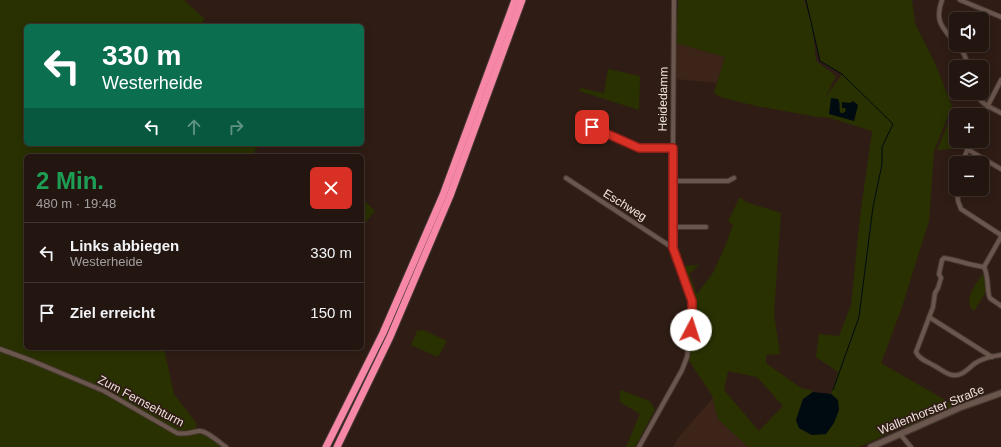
<!DOCTYPE html>
<html lang="de">
<meta charset="utf-8">
<style>
:root{--surface:#231610;--page:#2f231e;--text:#f1f3f6;--muted:#a39f9f;--line:#403530}
body{margin:0;font-family:Helvetica,sans-serif;background:var(--page);color:var(--text);height:100vh;display:flex;flex-direction:column;font-size:15px;white-space:nowrap}
*{box-sizing:border-box;margin:0}
p{font-size:13px;color:var(--muted)}
.icon{flex:none;width:22px;height:22px;fill:none;stroke:currentColor;stroke-width:2;stroke-linecap:round;stroke-linejoin:round}
.map{position:relative;flex:1;overflow:hidden}
.panel{position:absolute;left:24px;top:154px;width:340px;height:196px;display:flex;flex-direction:column;background:var(--surface);border-radius:6px;box-shadow:0 2px 10px #0003,0 0 0 1px var(--line)}
.panel>*{flex:none}
.top-card{position:absolute;left:24px;top:24px;width:340px;height:122px;border-radius:6px;box-shadow:0 2px 10px #0003,0 0 0 1px var(--line);background:#0b6e4f;color:#fff;overflow:hidden}
.buttons{position:absolute;left:949px;top:12px;display:grid;gap:8px}
.buttons a{display:grid;place-items:center;width:40px;height:40px;border-radius:6px;background:var(--surface);box-shadow:0 2px 10px #0003,0 0 0 1px var(--line);font-size:20px}
.pin{position:absolute;display:grid;place-items:center;width:34px;height:34px;color:#fff;margin:-17px;border-radius:8px;box-shadow:0 2px 6px #0006}
.me{position:absolute;width:44px;margin:-22px;rotate:5deg;stroke-linejoin:round;filter:drop-shadow(0 0 3px #0008)}
.turn{display:flex;align-items:center;gap:14px;height:84px;padding:0 12px;font-size:18px}
.turn .icon{width:52px;height:52px;stroke-width:2.5}
.turn b{display:block;font-size:28px;line-height:34px}
.lanes{display:flex;align-items:center;height:38px;padding:0 12px;background:#0003;justify-content:center;gap:20px;direction:ltr}
.lanes .off{opacity:.35}
.round{display:grid;place-items:center;flex:none;width:42px;height:42px;border-radius:6px;background:var(--page)}
.overview{display:flex;align-items:center;justify-content:space-between;height:68px;padding:0 12px}
h1{font-size:24px;font-weight:600;line-height:30px;color:#1e9e55}
ul{padding:0;list-style:none}
li{display:flex;align-items:center;gap:12px;height:60px;padding:0 12px;border-top:1px solid var(--line)}
li div{flex:1}
li b{display:block;font-size:15px}
li em{font-style:normal}
.map>svg:first-child{display:block}
.built{fill:#3c2419}
.green{fill:#293101;fill-rule:evenodd}
.water{fill:#000b11}
.lines{fill:none;stroke-linecap:round;stroke-linejoin:round}
.stream{stroke:#000b11;stroke-width:1}
.street-casing{stroke:#463732;stroke-width:6}
.secondary-casing{stroke:#463732;stroke-width:8}
.highway-casing{stroke:#463732;stroke-width:9}
.street{stroke:#6b564d;stroke-width:4}
.secondary{stroke:#6b564d;stroke-width:5.5}
.highway{stroke:#f787a6;stroke-width:7}
.route-casing{stroke:#8d1f18;stroke-width:10}
.route{stroke:#d93025;stroke-width:7}
.labels{text-anchor:middle;dominant-baseline:central;stroke-width:3.5;stroke-linejoin:round;paint-order:stroke}
.street-label{font-size:12px;fill:#f0e3dd;stroke:#2f1d15}
</style>
<div class="map">
<svg width="1001" height="447" viewBox="0 0 1001 447">
<rect width="100%" height="100%" fill="#2f1d15"/>
<g class="built">
<polygon points="676,43 725,57 717,83 675,79"/>
<polygon points="713,398 718,419 748,447 673,447 678,438"/>
</g>
<g class="green">
<polygon points="0,0 184,0 205,19 199,26 26,26 26,144 260,144 251,156 26,156 26,348 164,348 174,394 197,424 195,428 202,435 206,434 224,447 0,447"/>
<path d="M678,0H805H804L812,25L806,0H912L915,23L935,63L952,106L934,151L929,221L901,310L881,363L959,408L906,429L905,426L859,447H748L718,419L712,395L688,359L695,309L694,299L681,266L699,265L689,274L697,294L713,273L726,244L733,225L728,221L740,197L746,202L781,213L774,314L780,354L766,355V363L801,388L811,390L813,392L803,399L796,420L799,428L811,435L826,434L838,400L831,394L838,372L816,357L819,334L839,336L851,305L860,217L872,131L830,118L818,117L756,106L720,97L714,93L725,57L676,43ZM813,31L820,61L842,74L825,98L836,76L816,61ZM840,102L839,111L841,113H843L846,111L845,108L842,107V102L858,105L854,121L829,114ZM728,371L757,377L783,406L759,431L724,390Z"/>
<polygon points="608,69 640,76 639,110 579,91 580,88 604,93"/>
<polygon points="949,121 956,124 956,141 970,141 967,148 937,150"/>
<polygon points="362,198 375,211 362,227"/>
<path d="M983,274L988,288L974,311C962,300 976,284 983,274Z"/>
<polygon points="423,330 447,341 438,357 411,345 417,331"/>
<polygon points="620,390 650,401 655,410 635,447 626,447 640,414 620,402"/>
</g>
<g class="water">
<path d="M831,98L838,99C841,104 838,110 841,113H843L846,111L845,108H842V102L850,103L853,101L858,105L854,121L829,114Z"/>
<polygon points="813,392 831,394 838,400 839,410 834,423 826,434 812,435 799,428 796,420 803,399"/>
</g>
<g class="lines">
<polyline class="stream" points="806,0 820,61 842,74 893,124 882,147 882,164 873,207 859,317 833,390"/>
<defs>
<g id="street">
<path d="M942,0C934,22 943,28 956,44"/>
<polyline points="960,0 1001,17"/>
<polyline points="957,45 964,54 969,67"/>
<path d="M976,93C980,104 992,108 1001,113"/>
<polyline points="982,117 1001,80"/>
<polyline points="592,127 639,148 673,148"/>
<polyline points="967,149 1001,169"/>
<polyline points="962,163 971,141"/>
<polyline points="566,178 673,248"/>
<polyline points="673,181 728,181 734,178"/>
<polyline points="957,189 958,201 961,209 1001,235"/>
<polyline points="673,227 706,227"/>
<path d="M984,267C970,265 957,260 944,258L942,260L939,274L941,278L938,288L935,293L933,307L916,352C919,359 926,361 933,365C939,368 946,374 952,375C961,377 968,369 974,364C981,359 993,356 1001,355"/>
<path d="M984,267C989,276 987,295 990,298C993,301 998,303 1001,306"/>
<polyline points="984,267 1001,237"/>
<polyline points="929,317 992,357"/>
<path d="M0,349L30,360L104,391L177,433C186,435 191,432 199,431C206,430 220,443 226,447"/>
<polyline points="900,434 911,447"/>
<polyline points="639,447 682,370 687,357 693,316 692,301 673,248 673,148 674,0"/>
</g>
<polyline id="secondary" points="871,447 959,408 1001,393"/>
<g id="highway">
<polyline points="326,447 383,333 443,195 515,0"/>
<polyline points="337,447 390,337 450,196 522,0"/>
</g>
</defs>
<use href="#street" class="street-casing"/>
<use href="#secondary" class="secondary-casing"/>
<use href="#highway" class="highway-casing"/>
<use href="#street" class="street"/>
<use href="#secondary" class="secondary"/>
<use href="#highway" class="highway"/>
</g>
<g class="lines">
<defs>
<polyline id="route" points="592,127 639,148 673,148 673,248 692,301 692,316 691,330"/>
</defs>
<use href="#route" class="route-casing"/>
<use href="#route" class="route"/>
</g>
<g class="labels">
<g class="street-label">
<text transform="translate(663 99) rotate(-89)">Heidedamm</text>
<text transform="translate(625 205) rotate(32)">Eschweg</text>
<text transform="translate(141 401) rotate(28)">Zum Fernsehturm</text>
<text transform="translate(931 410) rotate(-22)">Wallenhorster Straße</text>
</g>
</g>
</svg>
<div class="buttons">
<a><svg class="icon" aria-label="sound" viewBox="0 0 24 24"><path d="M4 9h4l5-4v14l-5-4H4zM17 9q2 3 0 6"/></svg></a>
<a><svg class="icon" aria-label="layers" viewBox="0 0 24 24"><path d="M12 4l9 5-9 5-9-5zM3 14l9 5 9-5"/></svg></a>
<a>+</a>
<a>−</a>
</div>
<div class="pin" style="left:592px;top:127px;background:#d93025"><svg class="icon" aria-label="arrive" viewBox="0 0 24 24"><path d="M6 21V4h12l-3 4 3 4H6"/></svg></div>
<svg class="me" style="left:691px;top:330px" viewBox="-20 -20 40 40"><circle r="19" fill="#fff"/><path d="M0-13L10 11 0 6-10 11z" fill="#d93025"/></svg>
<div class="top-card">
<div class="turn"><svg class="icon" aria-label="left" viewBox="0 0 24 24"><path d="M17 20v-9H6M10 6l-5 5 5 5"/></svg><div><b>330 m</b>Westerheide</div></div>
<div class="lanes"><svg class="icon" aria-label="left" viewBox="0 0 24 24"><path d="M17 20v-9H6M10 6l-5 5 5 5"/></svg><svg class="icon off" aria-label="ahead" viewBox="0 0 24 24"><path d="M12 20V5M6 11l6-6 6 6"/></svg><svg class="icon off" aria-label="right" viewBox="0 0 24 24"><path d="M7 20v-9h11M14 6l5 5-5 5"/></svg></div>
</div>
<section class="panel">
<div class="overview"><div><h1>2 Min.</h1><p>480 m · 19:48</p></div><a class="round" style="background:#d93025;color:#fff"><svg class="icon" aria-label="close" viewBox="0 0 24 24"><path d="M6 6l12 12M18 6L6 18"/></svg></a></div>
<ul>
<li><svg class="icon" aria-label="left" viewBox="0 0 24 24"><path d="M17 20v-9H6M10 6l-5 5 5 5"/></svg><div><b>Links abbiegen</b><p>Westerheide</p></div><em>330 m</em></li>
<li><svg class="icon" aria-label="arrive" viewBox="0 0 24 24"><path d="M6 21V4h12l-3 4 3 4H6"/></svg><div><b>Ziel erreicht</b></div><em>150 m</em></li>
</ul>
</section>
</div>
